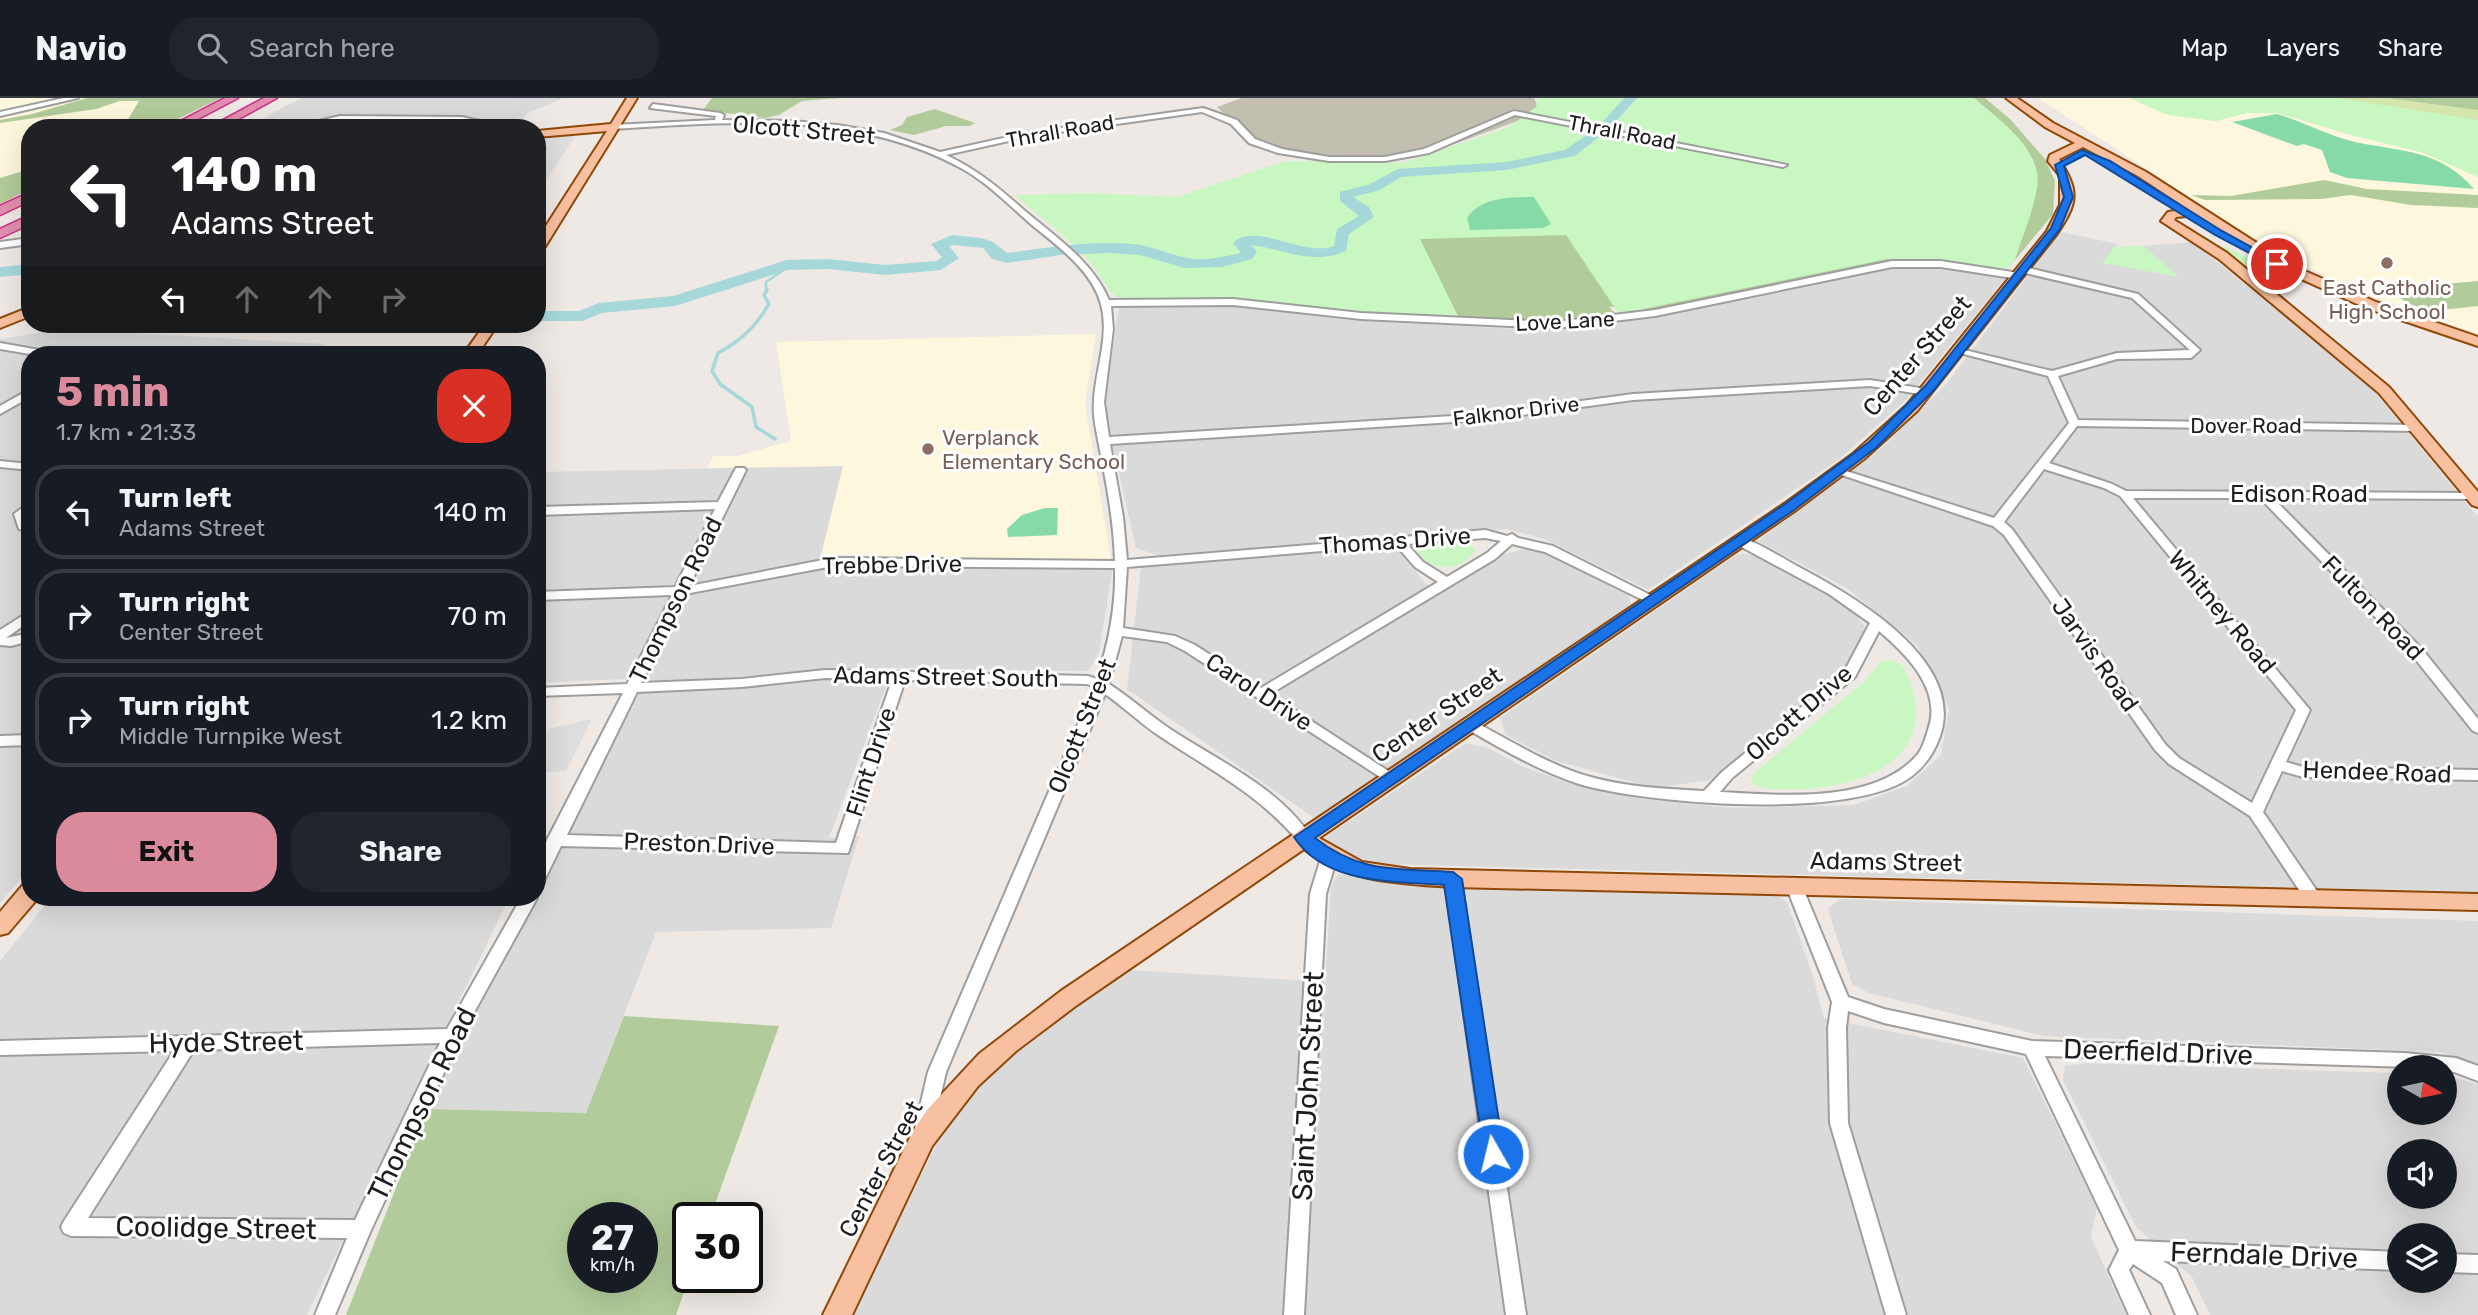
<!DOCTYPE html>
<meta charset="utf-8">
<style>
:root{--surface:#171b24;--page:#20242c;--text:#f1f3f6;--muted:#9ea1a6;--line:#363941;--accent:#db8a9c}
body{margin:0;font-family:Rubik,sans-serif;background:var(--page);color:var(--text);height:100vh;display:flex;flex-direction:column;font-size:26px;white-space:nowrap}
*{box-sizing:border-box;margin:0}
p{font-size:23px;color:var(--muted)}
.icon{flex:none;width:38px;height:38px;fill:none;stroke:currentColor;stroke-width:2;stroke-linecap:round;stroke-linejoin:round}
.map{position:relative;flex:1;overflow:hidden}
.side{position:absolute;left:21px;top:248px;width:525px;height:560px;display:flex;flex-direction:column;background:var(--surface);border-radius:28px;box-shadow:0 7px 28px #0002}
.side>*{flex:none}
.banner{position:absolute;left:21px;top:21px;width:525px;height:214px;border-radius:28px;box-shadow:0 7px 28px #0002;background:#202124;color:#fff;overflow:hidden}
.needle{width:46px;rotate:99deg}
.fabs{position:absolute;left:2387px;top:957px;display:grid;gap:14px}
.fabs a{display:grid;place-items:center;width:70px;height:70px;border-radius:50%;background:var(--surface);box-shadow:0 7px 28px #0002;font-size:35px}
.speed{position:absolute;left:567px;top:1104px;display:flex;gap:14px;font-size:35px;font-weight:700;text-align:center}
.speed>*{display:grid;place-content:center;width:91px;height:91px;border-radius:50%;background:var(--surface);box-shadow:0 7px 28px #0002;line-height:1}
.speed small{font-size:18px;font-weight:400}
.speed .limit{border:4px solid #111;border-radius:10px;background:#fff;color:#111}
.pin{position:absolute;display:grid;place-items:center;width:60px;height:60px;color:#fff;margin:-30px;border:4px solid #fff;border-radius:50%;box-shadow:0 2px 7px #0007}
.me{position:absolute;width:77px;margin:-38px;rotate:352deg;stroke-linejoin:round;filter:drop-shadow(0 0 5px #0008)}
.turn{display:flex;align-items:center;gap:24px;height:147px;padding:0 35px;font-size:32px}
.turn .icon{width:91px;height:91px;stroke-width:2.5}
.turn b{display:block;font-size:49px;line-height:60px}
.lanes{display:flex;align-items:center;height:66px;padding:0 35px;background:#0003;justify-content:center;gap:35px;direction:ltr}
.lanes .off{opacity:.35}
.round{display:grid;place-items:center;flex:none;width:74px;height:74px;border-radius:28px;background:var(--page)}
.summary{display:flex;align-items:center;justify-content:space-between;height:119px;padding:0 35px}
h1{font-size:42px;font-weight:700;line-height:52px;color:var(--accent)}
.button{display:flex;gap:14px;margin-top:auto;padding:14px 35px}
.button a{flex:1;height:80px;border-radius:28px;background:var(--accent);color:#111;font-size:28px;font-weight:700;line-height:80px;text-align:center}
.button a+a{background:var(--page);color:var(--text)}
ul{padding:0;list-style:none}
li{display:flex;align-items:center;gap:21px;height:94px;margin:0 14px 10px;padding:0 21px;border:4px solid var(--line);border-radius:28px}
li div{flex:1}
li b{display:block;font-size:26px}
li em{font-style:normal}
header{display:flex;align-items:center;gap:42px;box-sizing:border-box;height:98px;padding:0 35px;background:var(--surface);border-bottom:2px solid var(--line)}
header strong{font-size:33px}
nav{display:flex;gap:38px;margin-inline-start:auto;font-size:24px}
.search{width:490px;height:63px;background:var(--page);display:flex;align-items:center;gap:18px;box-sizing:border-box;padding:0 24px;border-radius:28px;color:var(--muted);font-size:26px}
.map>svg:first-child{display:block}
.residential{fill:#dbdadb;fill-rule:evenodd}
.education{fill:#fdf7dd}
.construction{fill:#c2beb0}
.grass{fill:#d4e6ac}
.forest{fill:#b2cb9a;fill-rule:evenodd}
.park{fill:#c8f7c2}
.pitch{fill:#85daa8}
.parking{fill:#ddd}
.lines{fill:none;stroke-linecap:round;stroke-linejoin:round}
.stream-far1{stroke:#a6d8da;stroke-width:2.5}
.stream{stroke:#a6d8da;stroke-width:3.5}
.river{fill:#a6d8da;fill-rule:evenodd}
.minor-casing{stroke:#9e9e9e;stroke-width:4}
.major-casing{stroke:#904807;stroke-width:4}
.highway-casing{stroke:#d12c85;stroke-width:3}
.minor{fill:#fff;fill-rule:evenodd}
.major{fill:#f7c0a0;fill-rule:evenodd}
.highway{fill:#e28faf;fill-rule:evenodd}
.route{fill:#1a73e8;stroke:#114b97;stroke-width:2}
.education-dot{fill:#8d6e63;stroke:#fff;stroke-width:2.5}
.labels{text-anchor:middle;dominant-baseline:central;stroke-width:6;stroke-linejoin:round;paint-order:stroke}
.far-street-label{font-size:21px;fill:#1d1d1d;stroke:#fff}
.far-education-label{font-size:21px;fill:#785e54;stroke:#fff}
.street-label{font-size:24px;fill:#1d1d1d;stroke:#fff}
.near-street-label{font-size:28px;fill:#1d1d1d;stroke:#fff}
</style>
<header>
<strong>Navio</strong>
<div class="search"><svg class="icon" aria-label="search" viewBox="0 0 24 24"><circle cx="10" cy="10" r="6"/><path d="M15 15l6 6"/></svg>Search here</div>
<nav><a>Map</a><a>Layers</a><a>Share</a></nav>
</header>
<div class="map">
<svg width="2478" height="1217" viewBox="0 0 2478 1217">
<rect width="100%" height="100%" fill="#eee9e4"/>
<g class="residential">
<polygon points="302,0 563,0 528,15 514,30 244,30"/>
<polygon points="2061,134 2118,146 2103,165 2177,178 2143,148 2193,144 2369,287 2478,419 2478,794 1375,766 1338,753 1324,740 1466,645 1488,650 1524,669 1575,687 1642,701 1731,710 1854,707 1907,688 1941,657 1949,610 1917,547 1848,491 1758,443 1886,346 1946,286"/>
<polygon points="1908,167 2007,178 1907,301 1837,363 1648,492 1545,441 1506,431 1157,457 1136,450 1104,310 1119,208 1235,206 1347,222 1516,231 1574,229 1637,222"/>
<polygon points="63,231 325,246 314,257 30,257 30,770 0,805 0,241"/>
<polygon points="843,368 822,457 1114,463 1099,555 1088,573 893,570 829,740 859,738 831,830 656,834 586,1015 427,1011 647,580 537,585 537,374"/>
<polygon points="1381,448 1401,454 1426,486 1442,495 1505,456 1523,451 1541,453 1629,498 1631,507 1317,722 1127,591 1141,468"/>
<polygon points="1747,456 1756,458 1851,510 1866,530 1848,567 1710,682 1655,690 1556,663 1506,637 1500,620 1736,457"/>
<polygon points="1338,776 1386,783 1776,797 1787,804 1812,875 1824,920 2023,960 2097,1109 2091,1139 2126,1217 853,1217 941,1037 963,1003 1009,960 1035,938 1130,872 1325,884 1331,790"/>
<polygon points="247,800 509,800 307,1217 0,1217 0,863 47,805"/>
<polygon points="1840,801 2478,823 2478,966 2440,954 2043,938 1869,895 1852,886 1829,815 1828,810"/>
<path d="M2087,965L2399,975V1015H2445V977L2478,986V1217H2210L2192,1179L2136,1129L2063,982L2065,968ZM2399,1054H2445V1099H2399ZM2399,1138H2445V1183H2399Z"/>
</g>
<g class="education">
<polygon points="0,0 220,0 157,30 30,30 30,91 0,105"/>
<polygon points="2038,0 2130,0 2162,15 2216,23 2247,15 2275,14 2354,38 2415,52 2471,74 2478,79 2478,236 2361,194 2271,152"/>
<polygon points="1096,236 1085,306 1111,462 821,457 843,368 707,370 713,358 737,358 791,343 776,244"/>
</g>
<polygon class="construction" points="1242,0 1534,0 1538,9 1545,13 1418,59 1359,65 1320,64 1266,52 1245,37 1217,9"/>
<polygon class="grass" points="2249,0 2386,0 2478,12 2478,32"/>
<g class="forest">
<polygon points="87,0 221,0 159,30 123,30 139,3 120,3 96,11 0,25 0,22 32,16"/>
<polygon points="712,0 840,0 802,3 779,17 764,20 703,12"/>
<path d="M1920,0H1985L2011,22L2045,61L2055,83L2053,116L2011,167L1932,160L1900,162L1651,211H1642L1631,206L1609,209L1615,215L1614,218C1447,231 1281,202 1116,177Z"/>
<polygon points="2386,0 2478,0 2478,12"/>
<polygon points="935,11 975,25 970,28 946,28 914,37 890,32 902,27 907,19"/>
<polygon points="30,71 30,91 0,106 0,80"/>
<polygon points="2324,82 2367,91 2478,97 2478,110 2411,107 2351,97 2321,101 2205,102 2191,97 2231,98"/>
<path d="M2478,183V208C2449,211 2412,219 2392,191Z"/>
<path d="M624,918L779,928L710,1120H688L689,1180L676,1217H346L427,1011L586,1015ZM583,1120H642V1180H583Z"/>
</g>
<g class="park">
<path d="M1538,0H1974C1998,21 2044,52 2037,90C2033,114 2022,139 2015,162L2008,171L1925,161H1887L1619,216L1566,137L1420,141L1459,220L1343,214L1237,200H1120C1108,196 1101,176 1092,167C1070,140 1041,119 1014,97L1089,95L1177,99L1286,63L1403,65L1509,29L1536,9Z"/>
<polygon points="2130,0 2339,0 2478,22 2478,79 2424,55 2355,38 2278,15 2247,15 2216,23 2168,17"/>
<polygon points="2143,148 2179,179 2102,165 2114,149"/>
<polygon points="2221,149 2227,149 2298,186 2265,185"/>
<path d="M1456,443L1471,447L1475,453C1459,474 1433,475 1418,454L1425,446Z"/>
<path d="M1890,562L1902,567C1950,657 1864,693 1787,691C1775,691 1761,693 1751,684L1752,677L1865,583L1880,564Z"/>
</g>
<g class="pitch">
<path d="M2277,16C2304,24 2327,37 2355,44C2401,54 2440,51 2474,91L2347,80L2330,74L2322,52L2304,46L2297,48L2232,24Z"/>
<path d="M1534,99L1551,126L1543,130L1470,132L1467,120C1480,99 1512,99 1534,99Z"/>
<polygon points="1045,410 1058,410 1057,437 1008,439 1007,431 1022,417"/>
</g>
<g class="parking">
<polygon points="578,34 542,88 537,88 537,39"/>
<polygon points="592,621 566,673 537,675 537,649 541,649 549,631"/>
</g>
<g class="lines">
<polyline class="stream-far1" points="766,194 766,184 781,174 779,169"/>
<path class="stream" d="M767,192L764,197L769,206C755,229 742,242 718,255L712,273L720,286L752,309L756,329L775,341"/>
<g class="river">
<path d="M1624,0H1637L1609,31L1575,58L1506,72L1401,79L1380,92L1353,99L1369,109L1374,119L1349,136L1346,153C1312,168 1285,151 1251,147L1257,154L1252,161L1222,169L1185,170L1140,157L1109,155L1060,157L1007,165L992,161L983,150L953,147L949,148L959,160L941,172L885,177L828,171L788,172L675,208L602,215L582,223H537V213H579L599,205L673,198L787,162L828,161L885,167L937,163L942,159L931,146L952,137L981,140L993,144L1007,155C1051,149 1097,141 1141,147C1155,150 1169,156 1182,159C1201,164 1223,159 1241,155L1233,145C1256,123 1303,160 1334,148L1337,131L1359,118L1340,103V94L1370,86L1398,71L1506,64L1565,52L1598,29Z"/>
<polygon points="30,166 30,176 0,179 0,169"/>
</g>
<defs>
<g id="minor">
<polygon points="64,0 78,0 0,18 0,14"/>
<path d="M653,6L720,15L724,17L722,22L792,23L837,27L884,35L940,54L1031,34L1203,10L1237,22L1255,41L1282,51L1329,59H1385L1424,51L1514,13L1787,67L1783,69L1515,17L1429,55L1385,63H1329L1278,55L1249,45L1231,26L1202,14L1031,38L946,57C977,71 1000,91 1025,113C1056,139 1093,164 1109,202L1233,201L1361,215L1555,224L1655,212L1892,163H1941L2019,175L2024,178L2019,181L1941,169H1892L1655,218L1555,230L1361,221L1233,207L1111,208L1113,231L1104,304L1109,339L1485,316L1633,296L1870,282L1926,291L1931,294L1926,297L1870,288L1633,302L1485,322L1110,346L1123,419L1127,462L1393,440L1398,437L1403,439L1485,432L1507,438L1512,436L1518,440L1553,448L1660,502L1654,506L1649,505L1545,454L1512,446L1495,461L1270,596L1396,678L1398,681L1396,684L1391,686L1185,553L1167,544L1122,538L1109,586C1131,600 1149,617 1170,631C1218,663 1279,689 1311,739L1308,743H1298C1260,697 1209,671 1161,639C1141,626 1124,609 1105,596L946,974L933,1030L931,1036L924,1038L917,1036L915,1030L928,974L1094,589L1087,586L905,582L848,755L561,748L543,785L537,787V765L547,742L623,595L537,598V590L627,586L672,497L537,502V494L675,489L715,411L537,417V409L718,404L736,370H744L746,372L689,488L833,460L1115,463C1114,428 1108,393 1101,358C1099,345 1095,330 1094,317C1091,280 1111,243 1101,206C1092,173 1059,149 1033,128C1010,108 986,83 959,69C854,12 726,24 612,31L608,29L612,27L715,22L716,18L650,10ZM1485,440L1501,443L1487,455L1447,479L1423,464L1407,446ZM1396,447L1415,469L1438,484L1261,590L1195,547L1175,538L1123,530L1127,469ZM833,468L1115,470C1116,509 1109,544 1097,581L1088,578L825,572L742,581L641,585L685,496ZM825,580L892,582L836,745L567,737L637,594L742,589Z"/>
<polygon points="340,18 462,19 480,23 485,30 477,30 474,27 462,23 340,22 305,30 289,30"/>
<polygon points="30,140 30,146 0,150 0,144"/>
<path d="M2024,169L2138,196L2200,252L2191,260L2117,261L2058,278L2078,322L2417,327L2422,330L2417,333L2077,328L2049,365L2112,386L2126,393L2473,395L2478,397L2477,400L2473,401L2273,400L2422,551L2478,621V635L2473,633L2412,557L2260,400H2133L2310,612L2286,664L2303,669L2478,672V682L2303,679L2282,673L2263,714L2319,796L2321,800L2319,804H2307L2250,718L2169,666L2155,652L2004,437L1993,428L1833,374L1835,372H1843L1994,420L2069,325L2048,278L1956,254V250L2052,273L2117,255L2190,252L2132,200L2021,174V170ZM2044,371L2104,390L2120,398L2296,612L2252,705L2179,660L2165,646L2012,431L2004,424Z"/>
<polygon points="0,245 51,254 56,257 36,257 0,251"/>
<polygon points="30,291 30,299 0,316 0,308"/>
<polygon points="0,363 30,366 30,372 0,369"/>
<polygon points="30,404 30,413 26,417 30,434 19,431 14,416"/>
<path d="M1740,439C1759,445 1779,458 1797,468C1852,497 1969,563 1939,641C1933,656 1925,668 1912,678C1854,723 1647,706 1579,686C1539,673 1502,651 1465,630L1463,627L1465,624H1475C1511,643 1547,666 1587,678C1624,689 1665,691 1704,693L1722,674L1844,574L1870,525L1829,496L1736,446L1734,443L1736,440ZM1879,533C1906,556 1943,592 1928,632C1926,639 1923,649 1918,656C1875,707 1780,697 1720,694L1732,680L1855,579Z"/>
<polygon points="30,513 30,523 6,540 30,535 30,543 11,548 0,547 0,532"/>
<polygon points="30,637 30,647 0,648 0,638"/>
<polygon points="1329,754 1335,756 1337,760 1326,796 1304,1217 1284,1217 1310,796 1321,760 1323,756"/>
<polygon points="1453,775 1459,777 1461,781 1526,1217 1506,1217 1445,781 1447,777"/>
<polygon points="1794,782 1800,784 1802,788 1848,899 1884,911 2032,943 2405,955 2456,960 2478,968 2478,983 2454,974 2445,973 2445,970 2045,958 2135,1143 2399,1154 2399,1172 2163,1163 2176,1171 2197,1217 2176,1217 2162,1185 2133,1166 2129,1172 2150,1217 2129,1217 2109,1172 2119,1152 2026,956 1884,925 1848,913 1846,930 1848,1025 1906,1217 1886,1217 1830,1025 1828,930 1832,904 1786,788 1788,784"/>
<path d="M521,800H537L460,940L371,1132L335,1217H315L347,1140L71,1138L64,1135L61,1129L64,1123L174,953L0,957V943L447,931ZM440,945L355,1122L88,1120L194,952Z"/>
<polygon points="2445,1156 2478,1157 2478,1175 2445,1174"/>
</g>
<g id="major">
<polygon points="627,0 637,0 543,152 537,156 537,142 607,33 537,39 537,33 611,26"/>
<path d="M2006,0H2017L2053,25L2146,74L2291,167L2376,204L2478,239V248L2366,210L2283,173L2197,117L2176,119L2174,122L2227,155L2389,289L2478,394V409L2472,407L2379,295L2219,161L2161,123L2168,114L2188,111L2138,78L2083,49L2059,61C2079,93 2079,104 2056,137L1917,313L1864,361L1796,412L1319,740L1362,764L1410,771L2478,796V812L1453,789C1399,785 1348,785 1304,751L1077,907L1016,953L978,988L932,1048L852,1217H823L913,1033L927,1012L979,956L1061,893L1784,406L1854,355L1907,307L2047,133L2060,107V78L2048,63L2050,57L2075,45L2045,29Z"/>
<polygon points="30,209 30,218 0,230 0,221"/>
<polygon points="485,226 498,226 477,257 463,257"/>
<polygon points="30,786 30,800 38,800 8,835 0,837 0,814 22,788"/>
</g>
<g id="highway">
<polygon points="225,0 238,0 181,30 167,30"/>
<polygon points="264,0 277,0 222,30 208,30"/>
<polygon points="30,94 30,103 0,117 0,108"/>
<polygon points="30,117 30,126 0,140 0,131"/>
</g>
</defs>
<use href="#minor" class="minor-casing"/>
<use href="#major" class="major-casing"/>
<use href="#highway" class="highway-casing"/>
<use href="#minor" class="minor"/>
<use href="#major" class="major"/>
<use href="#highway" class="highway"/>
</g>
<path class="route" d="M2082,52L2110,63L2222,133L2282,166L2274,168L2215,137L2085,57L2064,68L2073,99L2060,131L1934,292L1877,349L1794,412L1315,740C1361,776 1397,770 1453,774L1462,781L1504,1056L1500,1063L1493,1066L1485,1063L1444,787C1395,783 1325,787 1294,739L1785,406L1869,344L1926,287L2051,130L2064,99L2055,67Z"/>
<g class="education-dot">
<circle cx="2387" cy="165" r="7"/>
<circle cx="928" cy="351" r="7"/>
</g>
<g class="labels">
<g class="far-street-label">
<text transform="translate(1060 33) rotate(-10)">Thrall Road</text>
<text transform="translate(1622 34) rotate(11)">Thrall Road</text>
<text transform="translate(1565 223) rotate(-3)">Love Lane</text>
<text transform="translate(1516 313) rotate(-7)">Falknor Drive</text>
<text x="2246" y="327">Dover Road</text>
</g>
<g class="far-education-label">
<text x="2387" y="189">East Catholic<tspan x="2387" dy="24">High School</tspan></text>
<text x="942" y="339" text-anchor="start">Verplanck<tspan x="942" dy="24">Elementary School</tspan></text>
</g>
<g class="street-label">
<text transform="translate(804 32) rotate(5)">Olcott Street</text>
<text transform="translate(1917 258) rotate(-49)">Center Street</text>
<text x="2299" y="396">Edison Road</text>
<text transform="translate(1395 443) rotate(-4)">Thomas Drive</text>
<text transform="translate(892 467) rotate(-1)">Trebbe Drive</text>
<text transform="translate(676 502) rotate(-64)">Thompson Road</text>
<text transform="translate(2373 510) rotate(46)">Fulton Road</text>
<text transform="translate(2222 514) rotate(50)">Whitney Road</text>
<text transform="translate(2095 557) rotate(55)">Jarvis Road</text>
<text transform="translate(946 579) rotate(1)">Adams Street South</text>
<text transform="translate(1259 594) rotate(33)">Carol Drive</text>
<text transform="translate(1799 615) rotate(-41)">Olcott Drive</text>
<text transform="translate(1437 617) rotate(-34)">Center Street</text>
<text transform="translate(1082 628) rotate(-68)">Olcott Street</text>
<text transform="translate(871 664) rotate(-72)">Flint Drive</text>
<text transform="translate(2377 674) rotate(2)">Hendee Road</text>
<text transform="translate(699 746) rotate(2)">Preston Drive</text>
<text transform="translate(1886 764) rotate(1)">Adams Street</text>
<text transform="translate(881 1071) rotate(-62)">Center Street</text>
</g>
<g class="near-street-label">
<text transform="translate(226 944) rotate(-1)">Hyde Street</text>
<text transform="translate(2158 954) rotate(2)">Deerfield Drive</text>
<text transform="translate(1308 988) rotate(-87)">Saint John Street</text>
<text transform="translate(422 1006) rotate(-64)">Thompson Road</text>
<text transform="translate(216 1130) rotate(1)">Coolidge Street</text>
<text transform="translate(2264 1157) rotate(2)">Ferndale Drive</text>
</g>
</g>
</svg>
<div class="fabs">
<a><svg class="needle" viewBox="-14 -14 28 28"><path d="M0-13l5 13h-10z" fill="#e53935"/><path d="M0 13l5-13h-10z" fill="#9ea1a6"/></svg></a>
<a><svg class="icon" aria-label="sound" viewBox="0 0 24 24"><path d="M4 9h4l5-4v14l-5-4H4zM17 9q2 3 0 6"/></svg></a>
<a><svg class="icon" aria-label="layers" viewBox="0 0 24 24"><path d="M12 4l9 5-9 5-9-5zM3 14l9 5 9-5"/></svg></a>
</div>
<div class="speed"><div>27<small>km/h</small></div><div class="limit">30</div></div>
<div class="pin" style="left:2277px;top:166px;background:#d93025"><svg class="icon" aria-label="arrive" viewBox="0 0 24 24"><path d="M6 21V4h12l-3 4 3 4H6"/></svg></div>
<svg class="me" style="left:1493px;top:1056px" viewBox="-20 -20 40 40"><circle r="17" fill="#1a73e8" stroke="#fff" stroke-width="3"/><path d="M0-11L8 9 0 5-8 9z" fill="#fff"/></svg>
<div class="banner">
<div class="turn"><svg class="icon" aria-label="left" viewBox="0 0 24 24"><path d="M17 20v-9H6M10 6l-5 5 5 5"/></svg><div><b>140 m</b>Adams Street</div></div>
<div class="lanes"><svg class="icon" aria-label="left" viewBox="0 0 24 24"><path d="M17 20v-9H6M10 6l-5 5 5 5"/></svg><svg class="icon off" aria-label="ahead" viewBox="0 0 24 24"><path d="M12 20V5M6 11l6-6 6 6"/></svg><svg class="icon off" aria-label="ahead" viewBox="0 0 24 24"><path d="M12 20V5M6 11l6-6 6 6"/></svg><svg class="icon off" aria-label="right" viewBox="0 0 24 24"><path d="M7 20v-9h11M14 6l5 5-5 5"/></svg></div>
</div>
<section class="side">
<div class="summary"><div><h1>5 min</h1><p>1.7 km · 21:33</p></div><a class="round" style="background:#d93025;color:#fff"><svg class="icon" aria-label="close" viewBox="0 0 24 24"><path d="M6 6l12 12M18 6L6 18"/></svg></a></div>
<ul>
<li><svg class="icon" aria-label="left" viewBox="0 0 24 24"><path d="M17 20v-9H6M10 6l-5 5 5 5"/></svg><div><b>Turn left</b><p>Adams Street</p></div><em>140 m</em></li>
<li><svg class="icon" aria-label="right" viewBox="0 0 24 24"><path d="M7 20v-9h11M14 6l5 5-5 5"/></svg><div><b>Turn right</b><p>Center Street</p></div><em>70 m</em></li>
<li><svg class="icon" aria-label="right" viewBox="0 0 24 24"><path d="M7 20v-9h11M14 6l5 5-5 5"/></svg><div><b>Turn right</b><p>Middle Turnpike West</p></div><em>1.2 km</em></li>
</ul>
<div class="button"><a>Exit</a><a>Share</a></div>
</section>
</div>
